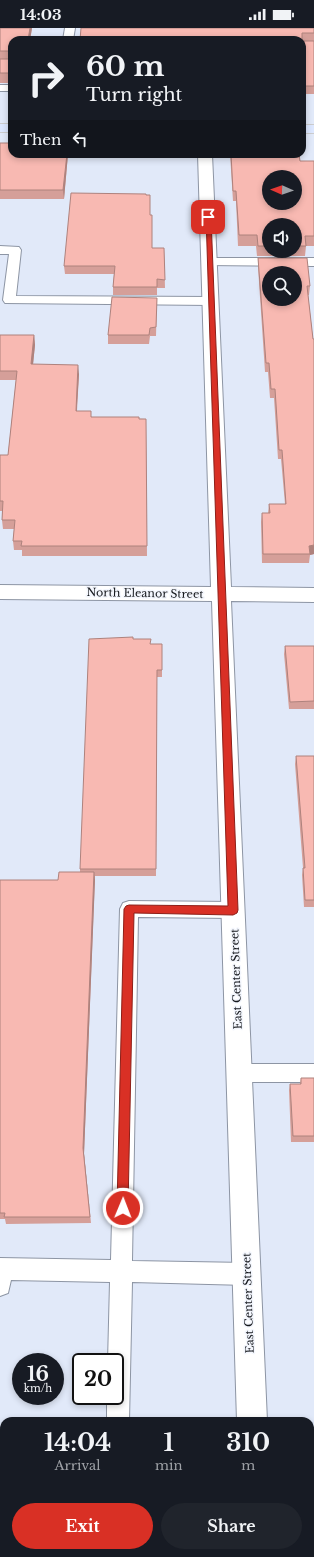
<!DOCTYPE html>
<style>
:root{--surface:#171b24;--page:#20242c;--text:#f1f3f6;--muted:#9ea1a6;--accent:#d93025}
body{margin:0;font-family:"Libre Baskerville",serif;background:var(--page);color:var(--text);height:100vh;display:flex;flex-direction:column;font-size:15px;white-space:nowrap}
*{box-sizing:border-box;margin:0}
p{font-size:13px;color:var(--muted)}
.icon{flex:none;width:22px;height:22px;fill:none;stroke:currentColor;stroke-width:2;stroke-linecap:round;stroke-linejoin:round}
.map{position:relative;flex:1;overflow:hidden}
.drawer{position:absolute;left:0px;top:1389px;width:314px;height:140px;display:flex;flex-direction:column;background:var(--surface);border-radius:12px 12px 0 0;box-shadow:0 2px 6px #0003}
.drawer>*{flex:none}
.hud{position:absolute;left:8px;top:8px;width:298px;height:122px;border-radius:12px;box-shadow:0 2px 6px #0003;background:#171b24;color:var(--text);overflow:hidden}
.needle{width:26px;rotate:272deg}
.buttons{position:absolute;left:262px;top:142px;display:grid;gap:8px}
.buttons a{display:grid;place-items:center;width:40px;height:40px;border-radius:50%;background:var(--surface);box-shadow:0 2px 6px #0003;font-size:20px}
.speed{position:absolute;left:12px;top:1325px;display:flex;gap:8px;font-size:20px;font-weight:700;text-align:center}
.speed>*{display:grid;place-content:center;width:52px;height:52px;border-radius:50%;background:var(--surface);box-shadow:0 2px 6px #0003;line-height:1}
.speed small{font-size:10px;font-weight:400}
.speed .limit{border:2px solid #111;border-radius:6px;background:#fff;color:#111}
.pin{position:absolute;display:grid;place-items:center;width:34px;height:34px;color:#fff;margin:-17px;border-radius:8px;box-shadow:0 2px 6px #0006}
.me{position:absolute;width:44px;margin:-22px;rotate:1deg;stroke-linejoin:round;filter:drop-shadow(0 0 3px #0008)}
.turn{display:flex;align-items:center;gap:14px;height:84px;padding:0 12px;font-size:18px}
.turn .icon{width:52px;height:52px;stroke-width:2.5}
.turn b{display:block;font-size:28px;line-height:34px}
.then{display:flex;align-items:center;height:38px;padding:0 12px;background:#0003;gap:8px;font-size:15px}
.eta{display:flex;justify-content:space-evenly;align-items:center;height:68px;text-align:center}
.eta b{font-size:24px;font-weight:800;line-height:28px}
.primary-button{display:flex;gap:8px;margin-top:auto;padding:8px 12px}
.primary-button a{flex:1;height:46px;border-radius:24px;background:var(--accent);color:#fff;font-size:16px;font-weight:800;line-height:46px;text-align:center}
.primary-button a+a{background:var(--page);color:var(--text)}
.status{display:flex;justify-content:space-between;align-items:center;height:28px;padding:0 20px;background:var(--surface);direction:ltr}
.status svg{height:11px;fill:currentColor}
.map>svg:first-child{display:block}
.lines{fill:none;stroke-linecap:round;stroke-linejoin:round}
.service-casing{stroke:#8d95a4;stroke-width:2}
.minor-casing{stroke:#8d95a4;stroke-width:2}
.primary-casing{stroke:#cccccd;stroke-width:2}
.service{fill:#fff;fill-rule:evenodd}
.minor{fill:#fff;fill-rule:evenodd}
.primary{fill:#dce7ff;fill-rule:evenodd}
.wall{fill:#d59f99;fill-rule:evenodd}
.shaded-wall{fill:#ae827d}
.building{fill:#f8b9b2;stroke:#ae827d;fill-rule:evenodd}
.route{fill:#d93025;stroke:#8d1f18}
.labels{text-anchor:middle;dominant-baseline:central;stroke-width:3;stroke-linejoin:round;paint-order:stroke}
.street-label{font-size:11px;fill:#15181d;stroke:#f3f6fd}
</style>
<div class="status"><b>14:03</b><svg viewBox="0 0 49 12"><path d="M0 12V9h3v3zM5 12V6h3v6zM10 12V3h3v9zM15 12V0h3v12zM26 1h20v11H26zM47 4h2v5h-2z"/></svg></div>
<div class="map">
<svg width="314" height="1529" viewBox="0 0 314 1529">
<rect width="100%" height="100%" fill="#e1e9f9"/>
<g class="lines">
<defs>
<g id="service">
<polygon points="65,0 75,0 73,12 63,12"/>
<rect x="0" y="57" width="12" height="6"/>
<polygon points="0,218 19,219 21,222 16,268 211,269 215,270 217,273 215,276 211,277 5,275 3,272 9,226 0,226"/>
<polygon points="210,230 314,230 314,238 206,237 204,234 206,231"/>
<polygon points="129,873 233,874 239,876 242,882 239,888 233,890 138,889 132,1233 247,1235 255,1238 258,1246 255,1254 247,1257 132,1254 129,1393 107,1393 107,1368 115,1368 115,1334 108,1334 110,1254 11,1252 8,1265 0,1268 0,1230 111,1232 120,881 123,875"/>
<polygon points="239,1036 314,1036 314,1054 239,1054 232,1051 229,1045 232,1039"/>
<rect x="103" y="1525" width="24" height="4"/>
</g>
<g id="minor">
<polygon points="198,126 212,126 231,559 314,560 314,574 231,573 267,1393 237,1393 212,573 0,571 0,557 211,559"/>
<rect x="240" y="1525" width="32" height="4"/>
</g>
<g id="primary">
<rect x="0" y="96" width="12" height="8"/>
<rect x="302" y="97" width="12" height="8"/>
</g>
</defs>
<use href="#service" class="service-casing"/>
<use href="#minor" class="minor-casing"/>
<use href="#primary" class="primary-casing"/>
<use href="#service" class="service"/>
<use href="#minor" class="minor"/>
<use href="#primary" class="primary"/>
</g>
<g class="wall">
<polygon points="0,0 32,0 30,12 12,12 12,55 0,55"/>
<polygon points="314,0 314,13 302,13 302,12 80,12"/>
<rect x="302" y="13" width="12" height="53"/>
<polygon points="0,115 68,126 64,171 0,171"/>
<path d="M230,126H299L300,133H314V218H306L305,228H257L256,218H238L236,173H233ZM269,197H295V223H269Z"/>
<polygon points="150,187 152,220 164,220 165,260 157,260 157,267 113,267 113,259 114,246 65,246 64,238"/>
<polygon points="258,230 310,258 309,267 308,267 313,311 314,311 314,526 310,527 309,535 262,535 261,494 262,485 268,485 269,476 285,476 281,431 278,431 274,370 270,370 268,344 265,344 258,239"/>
<polygon points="157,270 156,308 150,308 149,316 108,316 108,307"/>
<polygon points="0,307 34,307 35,317 33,336 79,346 77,383 92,389 146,391 147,528 22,528 22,522 14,522 13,513 14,501 3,501 2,492 2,483 0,483 0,427 8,427 16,352 0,352"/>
<polygon points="134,611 151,616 162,616 162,649 157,649 156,848 95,848 84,1126 91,1195 6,1196 5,1191 0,1191 0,852 58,852 80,844 80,841"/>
<polygon points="285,618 314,618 314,681 289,681 284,626"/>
<polygon points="296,728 314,728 314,879 304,879 302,847 303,840 295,736"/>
<polygon points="301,1050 314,1050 314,1121 314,1114 291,1114 289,1062 290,1056 300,1056"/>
</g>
<g class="shaded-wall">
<polygon points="30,0 32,0 30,12 28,12"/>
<polygon points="67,126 68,126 64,171 63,162"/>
<polygon points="34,307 35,317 32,346 31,336"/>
<polygon points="78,337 79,346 76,392 76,383"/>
<polygon points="314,517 314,526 310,527 309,518"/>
<polygon points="94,844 95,852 84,1126 91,1195 83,1120"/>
</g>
<g class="building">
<polygon points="0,0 30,0 28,12 12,12 12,23 0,23"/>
<polygon points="81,0 314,0 314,5 302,5 302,12 80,12"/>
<rect x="302" y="13" width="12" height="45"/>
<rect x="0" y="31" width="12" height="14"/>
<polygon points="0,115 12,115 12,126 67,126 63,162 0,162"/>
<path d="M231,126H299L300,133H314V208H305L306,218H295V197H269V218H258L257,207H239L236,163H233ZM269,149H295V175H269Z"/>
<polygon points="71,165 146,166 146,167 150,167 150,187 152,187 152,220 164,220 165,252 157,251 157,259 113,259 115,238 64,238"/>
<path d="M258,230H307L310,258H307L313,311H314V517L309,518L310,526H263L262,485H270L269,476H286L282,422H279L275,361H271L269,335H266ZM269,245H295V271H269Z"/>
<polygon points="112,269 157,270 156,299 150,300 149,307 108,307"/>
<polygon points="0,307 34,307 31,336 78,337 76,383 91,383 91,389 139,389 139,391 146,391 147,518 21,518 22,513 13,513 15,492 2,492 3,473 0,473 0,427 8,427 17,343 0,343"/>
<polygon points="133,609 133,611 151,611 150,616 162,616 162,642 157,642 156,841 80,841 89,611"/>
<polygon points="285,618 314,618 314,673 290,674"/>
<polygon points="296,728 314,728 314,872 305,872 303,840 305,840"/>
<polygon points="59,844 94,844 83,1120 90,1189 4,1189 5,1185 0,1185 0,852 58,852"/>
<polygon points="301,1050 314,1050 314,1108 293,1108 290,1056 301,1056"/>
</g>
<polygon class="route" points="206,187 211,189 238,882 237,885 233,887 134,885 128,1180 127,1184 123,1186 119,1184 117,1180 124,881 126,878 129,877 228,878"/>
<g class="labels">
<g class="street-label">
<text transform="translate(145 565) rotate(1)">North Eleanor Street</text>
<text transform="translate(236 951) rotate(-92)">East Center Street</text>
<text transform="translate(248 1275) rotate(-92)">East Center Street</text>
</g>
</g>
</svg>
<div class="buttons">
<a><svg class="needle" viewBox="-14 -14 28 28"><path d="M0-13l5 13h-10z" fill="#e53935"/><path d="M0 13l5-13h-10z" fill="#9ea1a6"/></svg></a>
<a><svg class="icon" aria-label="sound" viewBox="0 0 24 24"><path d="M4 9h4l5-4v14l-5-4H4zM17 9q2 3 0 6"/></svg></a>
<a><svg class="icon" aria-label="search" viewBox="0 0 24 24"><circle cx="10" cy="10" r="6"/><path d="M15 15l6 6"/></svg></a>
</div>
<div class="speed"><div>16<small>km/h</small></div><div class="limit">20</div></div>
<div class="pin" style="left:208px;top:189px;background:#d93025"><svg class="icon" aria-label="arrive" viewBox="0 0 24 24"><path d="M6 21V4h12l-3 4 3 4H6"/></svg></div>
<svg class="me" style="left:123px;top:1180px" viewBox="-20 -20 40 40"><circle r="17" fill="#d93025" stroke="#fff" stroke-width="3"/><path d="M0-11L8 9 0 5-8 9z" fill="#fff"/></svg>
<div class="hud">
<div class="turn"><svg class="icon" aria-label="right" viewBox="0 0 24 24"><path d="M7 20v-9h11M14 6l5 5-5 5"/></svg><div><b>60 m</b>Turn right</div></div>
<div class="then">Then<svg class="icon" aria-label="left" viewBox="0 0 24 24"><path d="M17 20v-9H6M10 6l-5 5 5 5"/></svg></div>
</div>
<section class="drawer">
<div class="eta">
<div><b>14:04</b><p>Arrival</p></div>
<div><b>1</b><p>min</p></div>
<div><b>310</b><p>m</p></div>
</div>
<div class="primary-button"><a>Exit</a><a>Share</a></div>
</section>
</div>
